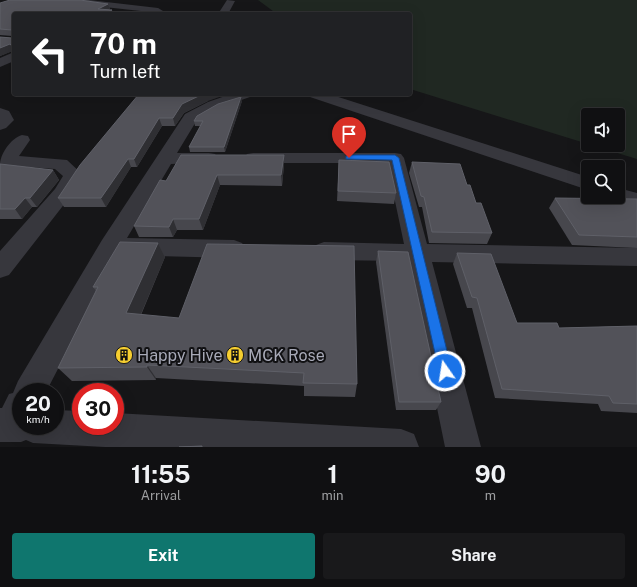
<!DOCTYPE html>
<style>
:root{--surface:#101012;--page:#19191b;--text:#f1f3f6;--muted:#9c9d9f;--line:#303032;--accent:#0f766e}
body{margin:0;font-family:"Public Sans",sans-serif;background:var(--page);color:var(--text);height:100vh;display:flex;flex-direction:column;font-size:15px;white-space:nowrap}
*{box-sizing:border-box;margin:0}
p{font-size:13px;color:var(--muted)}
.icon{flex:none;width:22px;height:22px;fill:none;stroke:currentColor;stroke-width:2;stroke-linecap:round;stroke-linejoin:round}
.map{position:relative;height:447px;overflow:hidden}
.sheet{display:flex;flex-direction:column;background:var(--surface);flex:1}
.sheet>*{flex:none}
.banner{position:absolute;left:12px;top:12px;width:400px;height:84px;border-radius:4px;box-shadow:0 4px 16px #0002,0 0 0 1px var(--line);background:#202124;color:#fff;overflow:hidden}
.buttons{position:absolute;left:581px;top:108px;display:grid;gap:8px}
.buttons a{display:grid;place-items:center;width:44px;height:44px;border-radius:4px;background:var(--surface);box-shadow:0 4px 16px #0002,0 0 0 1px var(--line);font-size:20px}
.speed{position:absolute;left:12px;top:383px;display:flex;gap:8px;font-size:20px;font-weight:700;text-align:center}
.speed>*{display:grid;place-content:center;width:52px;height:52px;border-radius:50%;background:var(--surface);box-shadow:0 4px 16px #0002,0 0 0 1px var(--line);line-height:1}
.speed small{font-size:10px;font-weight:400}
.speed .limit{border:6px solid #d22;background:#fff;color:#111}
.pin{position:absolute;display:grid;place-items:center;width:34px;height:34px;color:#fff;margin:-41px -17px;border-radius:50% 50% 50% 0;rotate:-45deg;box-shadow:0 0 4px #0007}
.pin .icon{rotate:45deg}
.me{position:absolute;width:44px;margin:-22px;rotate:347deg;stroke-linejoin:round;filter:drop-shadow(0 0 3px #0008)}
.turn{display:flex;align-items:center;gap:14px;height:84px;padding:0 12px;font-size:18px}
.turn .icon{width:52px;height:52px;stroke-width:2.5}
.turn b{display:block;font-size:28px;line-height:34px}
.eta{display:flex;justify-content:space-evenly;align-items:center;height:68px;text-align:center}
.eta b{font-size:24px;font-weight:700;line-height:28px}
.action{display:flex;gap:8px;margin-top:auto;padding:8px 12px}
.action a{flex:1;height:46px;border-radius:4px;background:var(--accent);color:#fff;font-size:16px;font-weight:700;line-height:46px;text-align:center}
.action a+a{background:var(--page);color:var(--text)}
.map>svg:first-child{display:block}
.green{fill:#202822}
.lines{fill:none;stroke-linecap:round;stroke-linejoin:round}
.minor{fill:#37373d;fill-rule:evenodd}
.wall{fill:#47474d}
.shaded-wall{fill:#2f2f33}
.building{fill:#525259;stroke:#5f6068}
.route{fill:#1a73e8;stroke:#114b97}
.labels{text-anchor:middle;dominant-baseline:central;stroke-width:4;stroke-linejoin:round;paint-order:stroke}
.near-poi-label{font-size:16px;fill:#a8aab8;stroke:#111113;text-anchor:start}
</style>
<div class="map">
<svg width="637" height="447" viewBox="0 0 637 447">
<rect width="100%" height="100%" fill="#161618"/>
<polygon class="green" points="258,0 637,0 637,159 591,145 618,145 618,115 588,115 588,144 410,89 410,14 277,14"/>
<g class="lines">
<g class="minor">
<polygon points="64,0 89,0 158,8 168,14 68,3"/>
<polygon points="227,0 235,1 228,14 218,14"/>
<polygon points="14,52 14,61 0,67 0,58"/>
<polygon points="231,94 252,94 250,97 218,108 197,120 177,153 209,153 215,154 218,158 215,162 171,164 127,238 234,240 242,243 246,249 242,255 234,258 117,255 46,392 21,392 21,426 55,426 55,410 81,411 81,426 115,426 115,413 401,429 414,434 419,447 105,447 33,443 26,440 21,442 0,442 0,408 2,408 9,394 13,393 18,381 102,240 185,114 208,102"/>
<polygon points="308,94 329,94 588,177 588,190 310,97"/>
<polygon points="0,108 9,111 14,120 6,128 0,130"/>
<path d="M22,135L28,136L30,140L19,156L67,160L83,175L69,198L9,275L0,278V251L55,189L63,176L55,169L0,165C0,154 11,138 22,135Z"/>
<polygon points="253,153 395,153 401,154 404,158 427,244 637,248 637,266 432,262 481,447 445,447 407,261 324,260 316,257 312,251 316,245 324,242 404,244 387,163 253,163 247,162 244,158 247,154"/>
<polygon points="618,188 637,193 637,207 611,199 610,197 618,197"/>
</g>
</g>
<g class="wall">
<polygon points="0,3 108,4 110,9 14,14 14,58 12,54 12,51 0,56 0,37 12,38 12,36 0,35"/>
<polygon points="174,95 208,101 184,113 175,126 162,126 137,167 131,167 106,207 64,207 58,198"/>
<polygon points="242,101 225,152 190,152 189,147 201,126 195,126 194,121"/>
<polygon points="284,155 284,165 282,186 220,185 203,230 177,230 173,237 139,237 134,226 166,181"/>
<polygon points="339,160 396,193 394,204 337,201"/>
<polygon points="412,162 467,185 492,233 487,244 429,243 422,207 419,207 409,173"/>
<polygon points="0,164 53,170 59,180 37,207 32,207 22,219 0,219"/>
<polygon points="555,198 637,199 637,248 572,245 549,208"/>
<polygon points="158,243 165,257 141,315 357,384 355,397 304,396 304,386 156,378 156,380 72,381 58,368 96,291 93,287"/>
<polygon points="378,251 441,402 436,410 396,410 376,262"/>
<polygon points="457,253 517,323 559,328 637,326 637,413 601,411 598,404 495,398 472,308 467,308 453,264"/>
</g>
<g class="shaded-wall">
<polygon points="108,4 110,9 101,14 98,9"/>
<polygon points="112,10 114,14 104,14"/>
<polygon points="10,44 13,51 0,56 0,48"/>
<polygon points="203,94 228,94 208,101 184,113 175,126 173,118 182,104"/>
<polygon points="241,97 242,101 225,152 224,147"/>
<polygon points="159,118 162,126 137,167 134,159"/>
<polygon points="284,155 284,165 282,186 281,175"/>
<polygon points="128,159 131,167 106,207 101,198"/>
<polygon points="53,170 59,180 37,207 30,198"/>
<polygon points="217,175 220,185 203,230 199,219"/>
<polygon points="25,198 32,207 22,219 15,209"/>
<polygon points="173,219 177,230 173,237 169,227"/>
<polygon points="158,243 165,257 135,328 126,313"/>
<polygon points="147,365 156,378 156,380 147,367"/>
</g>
<g class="building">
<polygon points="10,0 80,0 108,4 98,9 112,10 104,14 14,14 14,54 12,54 12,46 10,44 0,48 0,37 12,38 12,30 0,29 0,3"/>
<polygon points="139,94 161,94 174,95 177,94 203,94 182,104 173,118 159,118 134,159 128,159 101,198 58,198 80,165"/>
<polygon points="241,97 224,147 189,147 203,121 194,121 197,116 218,104"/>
<polygon points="181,155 284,155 281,175 217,175 199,219 173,219 169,227 134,226 160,180 166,181"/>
<polygon points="339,160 389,162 396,193 338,191"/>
<polygon points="412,162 460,164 467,185 470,185 476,203 481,203 492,233 432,232 424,197 421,196"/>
<polygon points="0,164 53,170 30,198 25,198 15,209 0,209"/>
<polygon points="555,198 637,199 637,237 579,235"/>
<polygon points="120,242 158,243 126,313 179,318 207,244 354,246 357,384 303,383 304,373 147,365 147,367 58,368 98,287 93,287"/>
<polygon points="378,251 408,252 441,402 399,402"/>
<polygon points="457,253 491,254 517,323 557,323 559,328 637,326 637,404 613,403 609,396 502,389 477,298 472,297"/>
<polygon points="202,446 202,447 179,447"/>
</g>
<polygon class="route" points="349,155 395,155 399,158 452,371 450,375 445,377 441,375 439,371 392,160 346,159 346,156"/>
<defs>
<symbol id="building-disc" viewBox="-11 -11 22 22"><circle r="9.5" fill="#f6ce30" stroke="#111113"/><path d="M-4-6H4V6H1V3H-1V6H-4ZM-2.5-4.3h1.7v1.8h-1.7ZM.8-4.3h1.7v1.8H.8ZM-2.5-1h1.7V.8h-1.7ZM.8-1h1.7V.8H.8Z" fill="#111"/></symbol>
</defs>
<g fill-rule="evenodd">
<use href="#building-disc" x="114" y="345" width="20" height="20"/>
<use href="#building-disc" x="225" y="345" width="20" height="20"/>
</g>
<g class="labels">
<g class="near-poi-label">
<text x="137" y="355">Happy Hive</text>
<text x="248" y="355">MCK Rose</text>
</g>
</g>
</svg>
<div class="buttons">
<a><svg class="icon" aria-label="sound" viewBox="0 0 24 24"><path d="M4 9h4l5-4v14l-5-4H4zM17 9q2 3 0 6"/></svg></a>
<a><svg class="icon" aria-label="search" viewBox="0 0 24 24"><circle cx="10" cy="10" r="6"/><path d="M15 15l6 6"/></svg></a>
</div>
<div class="speed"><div>20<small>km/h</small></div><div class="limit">30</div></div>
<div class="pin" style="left:349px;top:158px;background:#d93025"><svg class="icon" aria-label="arrive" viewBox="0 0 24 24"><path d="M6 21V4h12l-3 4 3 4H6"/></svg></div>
<svg class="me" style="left:445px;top:371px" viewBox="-20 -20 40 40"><circle r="17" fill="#1a73e8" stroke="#fff" stroke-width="3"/><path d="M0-11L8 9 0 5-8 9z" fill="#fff"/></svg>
<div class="banner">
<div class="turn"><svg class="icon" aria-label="left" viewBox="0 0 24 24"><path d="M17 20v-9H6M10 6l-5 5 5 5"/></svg><div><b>70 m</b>Turn left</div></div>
</div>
</div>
<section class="sheet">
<div class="eta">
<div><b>11:55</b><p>Arrival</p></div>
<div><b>1</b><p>min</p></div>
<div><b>90</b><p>m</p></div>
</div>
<div class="action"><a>Exit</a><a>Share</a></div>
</section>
